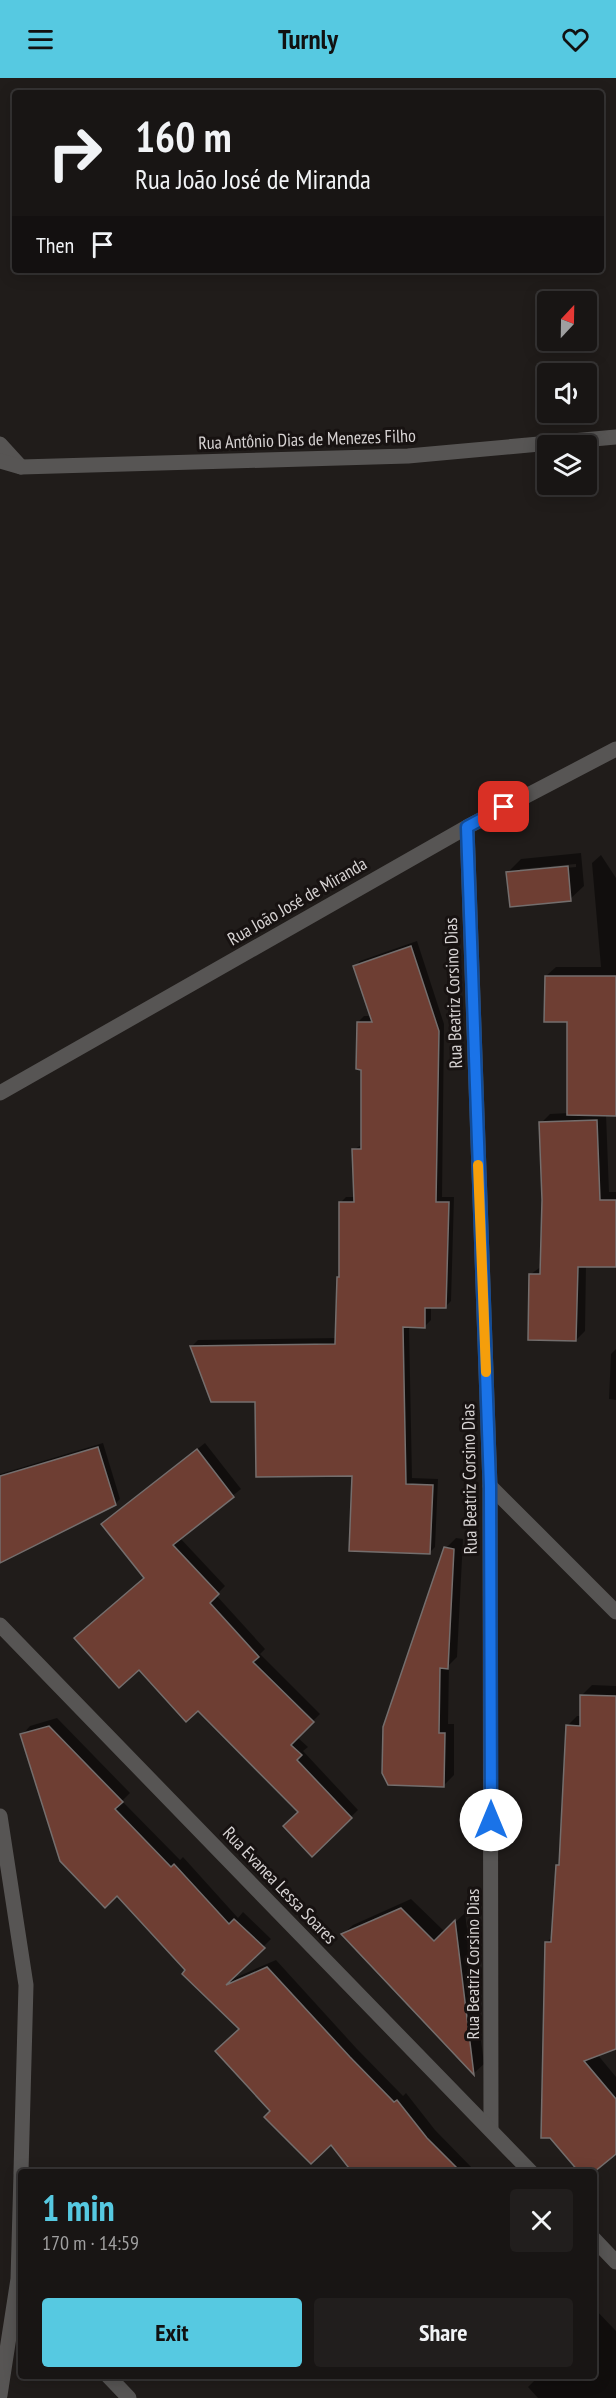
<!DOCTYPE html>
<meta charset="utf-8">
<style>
:root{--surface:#181514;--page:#211e1d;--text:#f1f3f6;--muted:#9f9fa0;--line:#363434;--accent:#56c9e1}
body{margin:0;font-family:"PT Sans Narrow",sans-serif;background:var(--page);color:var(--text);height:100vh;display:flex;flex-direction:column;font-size:22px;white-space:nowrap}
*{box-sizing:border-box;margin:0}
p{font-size:20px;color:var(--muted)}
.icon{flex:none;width:33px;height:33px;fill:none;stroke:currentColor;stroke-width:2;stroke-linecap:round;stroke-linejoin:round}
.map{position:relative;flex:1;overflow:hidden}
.drawer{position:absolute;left:18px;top:2091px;width:579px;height:210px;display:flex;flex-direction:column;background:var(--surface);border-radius:6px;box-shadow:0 3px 15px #0003,0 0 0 2px var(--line)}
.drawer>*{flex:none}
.top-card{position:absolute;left:12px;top:12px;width:592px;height:183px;border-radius:6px;box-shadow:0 3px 15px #0003,0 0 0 2px var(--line);background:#181514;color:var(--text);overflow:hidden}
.needle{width:39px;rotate:22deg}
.buttons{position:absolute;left:537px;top:213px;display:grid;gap:12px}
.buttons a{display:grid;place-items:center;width:60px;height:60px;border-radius:6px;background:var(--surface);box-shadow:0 3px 15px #0003,0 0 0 2px var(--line);font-size:30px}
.pin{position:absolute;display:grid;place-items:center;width:51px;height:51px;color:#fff;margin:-26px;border-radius:12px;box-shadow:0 3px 9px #0006}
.me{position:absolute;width:66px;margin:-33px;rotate:0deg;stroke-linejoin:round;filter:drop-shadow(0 0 4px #0008)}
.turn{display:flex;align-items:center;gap:21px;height:126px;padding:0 24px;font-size:27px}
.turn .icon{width:78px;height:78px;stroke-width:2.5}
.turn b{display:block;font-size:42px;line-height:51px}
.then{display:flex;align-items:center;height:57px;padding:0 24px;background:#0003;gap:12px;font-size:22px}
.round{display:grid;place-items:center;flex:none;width:63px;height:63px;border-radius:6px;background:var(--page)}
.summary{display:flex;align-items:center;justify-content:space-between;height:102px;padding:0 24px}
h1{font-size:36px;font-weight:800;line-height:45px;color:var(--accent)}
.cta{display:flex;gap:12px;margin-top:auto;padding:12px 24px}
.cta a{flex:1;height:69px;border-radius:6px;background:var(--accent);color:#111;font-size:24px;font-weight:800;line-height:69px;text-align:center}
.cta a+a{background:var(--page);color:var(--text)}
header{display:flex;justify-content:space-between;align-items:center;height:78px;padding:0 24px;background:var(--accent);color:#111;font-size:27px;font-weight:800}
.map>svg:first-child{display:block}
.shadow{fill:#0007;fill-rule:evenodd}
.building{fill:#6e3e33;stroke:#746e6d;stroke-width:1.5}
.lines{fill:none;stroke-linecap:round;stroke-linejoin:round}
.minor{stroke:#575554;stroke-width:15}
.route-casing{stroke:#114b97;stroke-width:15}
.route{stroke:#1a73e8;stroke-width:10}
.slow{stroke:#f59e0b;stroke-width:10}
.labels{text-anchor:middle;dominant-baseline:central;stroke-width:6;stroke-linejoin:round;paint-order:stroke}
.street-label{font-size:18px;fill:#d7d3d3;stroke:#171211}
</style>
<header><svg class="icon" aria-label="menu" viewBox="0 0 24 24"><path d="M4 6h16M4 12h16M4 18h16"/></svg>Turnly<svg class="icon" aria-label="heart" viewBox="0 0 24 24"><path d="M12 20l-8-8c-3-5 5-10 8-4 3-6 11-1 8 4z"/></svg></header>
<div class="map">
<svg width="616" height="2320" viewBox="0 0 616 2320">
<rect width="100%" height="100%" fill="#201c1a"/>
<g class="shadow">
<path d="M581,775L584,808L570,821L508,794L521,781ZM576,786V789L520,794V791Z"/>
<polygon points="601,777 616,800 616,1036 606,1036 609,1114 616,1114 616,1187 586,1187 585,1253 576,1262 531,1196 542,1188 544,1122 541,1045 550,1036 569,1035 568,943 546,898 556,889 601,889 592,785"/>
<polygon points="417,863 444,946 442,1119 454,1119 451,1223 445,1229 431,1228 431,1242 425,1248 409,1248 412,1400 438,1401 435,1469 429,1475 354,1397 256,1322 212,1323 192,1268 198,1262 337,1260 341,1198 340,1125 346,1119 355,1119 353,1072 363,1066 362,990 358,944 364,938 372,938 354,889 360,883"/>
<polygon points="616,1271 616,1322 609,1321 611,1276"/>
<polygon points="103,1365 120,1421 115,1426 0,1470 0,1396"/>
<polygon points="205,1365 241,1411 180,1460 225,1508 216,1517 265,1571 260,1576 320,1636 297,1659 308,1669 303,1673 358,1732 312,1777 300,1734 146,1499 111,1439"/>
<polygon points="456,1460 463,1461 457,1579 449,1587 448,1646 454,1646 454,1697 444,1707 383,1694 446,1470"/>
<polygon points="592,1607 616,1608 616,1969 597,1976 616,1999 616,2074 592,2094 581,2094 547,1864 553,1858 557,1788 561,1784 567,1648 577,1638 581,1638 582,1617"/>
<polygon points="57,1640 130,1715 122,1723 180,1782 183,1779 238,1840 243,1834 271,1861 230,1902 276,1882 357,1971 403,2018 406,2015 435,2052 476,2094 354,2094 331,2065 272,2033 241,1951 187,1892 22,1657 30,1648"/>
<polygon points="411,1821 445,1854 465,1835 484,1986 474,1995 343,1856 353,1847"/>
<polygon points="594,2230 616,2253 616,2320 538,2320 528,2309 539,2298 594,2298"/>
</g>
<g class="building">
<polygon points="568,788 571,823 510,829 506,794"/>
<polygon points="411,868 439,953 436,1124 449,1124 446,1230 425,1230 425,1250 403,1249 406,1406 433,1407 430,1476 349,1473 352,1398 256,1399 255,1324 211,1324 190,1268 335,1266 337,1199 339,1199 339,1124 354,1124 352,1071 361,1071 361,992 356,991 357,944 372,944 353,888"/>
<polygon points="545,898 616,898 616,1038 567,1037 567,944 544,944"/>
<polygon points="597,1042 600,1122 616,1122 616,1189 578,1189 576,1263 528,1262 529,1196 540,1196 542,1122 539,1044"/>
<polygon points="98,1369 116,1427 0,1485 0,1398"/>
<polygon points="197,1371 234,1419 173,1467 219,1516 210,1525 259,1579 253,1584 314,1644 291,1667 302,1677 297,1682 352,1740 312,1779 283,1748 298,1734 198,1633 186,1644 139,1592 119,1610 74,1560 144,1500 101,1446"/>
<polygon points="444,1469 454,1471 448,1591 440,1590 439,1655 445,1655 444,1709 388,1707 382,1695 383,1649"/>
<polygon points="580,1617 616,1618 616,1971 584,1983 616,2021 616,2076 594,2094 579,2094 550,2060 541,2060 545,1864 551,1864 556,1787 559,1787 566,1647 580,1648"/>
<polygon points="49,1648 123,1724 115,1731 171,1789 174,1786 229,1846 234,1841 265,1870 226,1907 267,1889 350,1979 394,2024 397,2022 427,2060 461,2094 352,2094 331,2067 311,2086 264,2039 270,2033 215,1973 239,1951 182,1896 185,1892 117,1818 105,1830 60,1783 20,1656"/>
<polygon points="401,1830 434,1863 455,1842 474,1997 341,1856"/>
</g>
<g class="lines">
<g class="minor">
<polyline points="0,366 21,389"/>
<polyline points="0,383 21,389 408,378 616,359"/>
<polyline points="467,749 490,1408 491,2052"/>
<polyline points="0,1015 467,749 616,671"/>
<polyline points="490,1408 616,1534"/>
<polyline points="0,1547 531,2094"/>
<polyline points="0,1738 26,1907 21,2094"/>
<polyline points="594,2161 616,2184"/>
<polyline points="108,2298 129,2320"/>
<polyline points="0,2317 18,2201 21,2096"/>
</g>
</g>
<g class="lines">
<defs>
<polyline id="route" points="491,1742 490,1408 467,749 504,729"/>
</defs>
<use href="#route" class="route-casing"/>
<use href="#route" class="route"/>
<polyline class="slow" points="478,1087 486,1294"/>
</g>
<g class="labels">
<g class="street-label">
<text transform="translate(307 361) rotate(-2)">Rua Antônio Dias de Menezes Filho</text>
<text transform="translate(297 823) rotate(-30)">Rua João José de Miranda</text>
<text transform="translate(453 915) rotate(-92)">Rua Beatriz Corsino Dias</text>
<text transform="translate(469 1401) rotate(-91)">Rua Beatriz Corsino Dias</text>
<text transform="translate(280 1807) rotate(46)">Rua Evanea Lessa Soares</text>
<text transform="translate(472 1886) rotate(-90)">Rua Beatriz Corsino Dias</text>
</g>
</g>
</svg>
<div class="buttons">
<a><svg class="needle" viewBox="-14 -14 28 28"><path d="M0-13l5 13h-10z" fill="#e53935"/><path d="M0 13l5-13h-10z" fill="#9f9fa0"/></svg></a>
<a><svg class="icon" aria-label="sound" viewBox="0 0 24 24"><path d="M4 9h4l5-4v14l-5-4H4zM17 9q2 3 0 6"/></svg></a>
<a><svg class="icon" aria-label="layers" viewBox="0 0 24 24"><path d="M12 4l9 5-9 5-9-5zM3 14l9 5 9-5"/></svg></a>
</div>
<div class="pin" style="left:504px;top:729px;background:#d93025"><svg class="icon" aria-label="arrive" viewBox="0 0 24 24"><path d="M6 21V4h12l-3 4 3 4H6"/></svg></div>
<svg class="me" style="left:491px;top:1742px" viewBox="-20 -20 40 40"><circle r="19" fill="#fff"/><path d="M0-13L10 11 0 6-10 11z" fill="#1a73e8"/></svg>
<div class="top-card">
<div class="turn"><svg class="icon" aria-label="right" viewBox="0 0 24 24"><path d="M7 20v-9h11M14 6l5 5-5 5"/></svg><div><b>160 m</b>Rua João José de Miranda</div></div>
<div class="then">Then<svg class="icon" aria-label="arrive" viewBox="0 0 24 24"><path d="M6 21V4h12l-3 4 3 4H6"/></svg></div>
</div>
<section class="drawer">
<div class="summary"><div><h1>1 min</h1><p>170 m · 14:59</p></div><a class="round"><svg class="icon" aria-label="close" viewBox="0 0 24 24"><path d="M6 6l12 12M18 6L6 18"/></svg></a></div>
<div class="cta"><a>Exit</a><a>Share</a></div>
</section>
</div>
